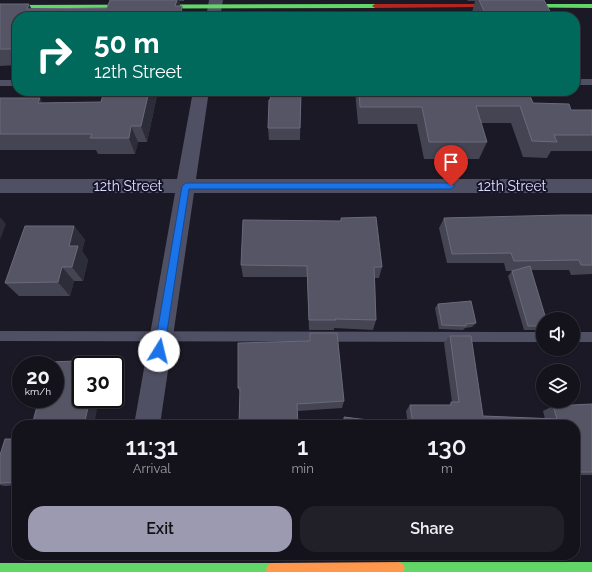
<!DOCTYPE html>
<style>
:root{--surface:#14131c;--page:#212029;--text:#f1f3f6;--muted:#9d9ea3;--line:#33323b;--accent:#9b9ab1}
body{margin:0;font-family:Raleway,sans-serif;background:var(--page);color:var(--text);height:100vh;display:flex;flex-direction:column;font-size:15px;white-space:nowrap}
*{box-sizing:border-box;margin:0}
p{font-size:13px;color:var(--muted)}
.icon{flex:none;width:22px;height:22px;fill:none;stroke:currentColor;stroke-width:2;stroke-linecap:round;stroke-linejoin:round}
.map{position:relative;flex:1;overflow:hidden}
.panel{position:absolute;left:12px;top:420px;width:568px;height:140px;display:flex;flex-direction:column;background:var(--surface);border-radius:16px;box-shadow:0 1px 3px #0004,0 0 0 1px var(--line)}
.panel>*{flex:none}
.guide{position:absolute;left:12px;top:12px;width:568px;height:84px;border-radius:16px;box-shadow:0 1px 3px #0004,0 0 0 1px var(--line);background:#00695c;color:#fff;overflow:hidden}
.controls{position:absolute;left:536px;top:312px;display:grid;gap:8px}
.controls a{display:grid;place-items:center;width:44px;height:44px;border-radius:50%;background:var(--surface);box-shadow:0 1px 3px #0004,0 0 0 1px var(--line);font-size:20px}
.speed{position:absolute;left:12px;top:356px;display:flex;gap:8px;font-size:20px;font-weight:700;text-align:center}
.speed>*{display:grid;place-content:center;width:52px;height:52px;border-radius:50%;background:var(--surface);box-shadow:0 1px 3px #0004,0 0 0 1px var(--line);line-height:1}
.speed small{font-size:10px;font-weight:400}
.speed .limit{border:2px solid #111;border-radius:6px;background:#fff;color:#111}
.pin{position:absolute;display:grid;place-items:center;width:34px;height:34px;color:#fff;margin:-41px -17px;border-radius:50% 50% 50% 0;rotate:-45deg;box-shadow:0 0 4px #0007}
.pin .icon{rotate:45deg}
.me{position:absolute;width:44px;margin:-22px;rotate:9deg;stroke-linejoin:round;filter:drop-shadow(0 0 3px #0008)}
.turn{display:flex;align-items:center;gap:14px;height:84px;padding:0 16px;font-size:18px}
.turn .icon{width:52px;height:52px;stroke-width:2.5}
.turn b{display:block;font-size:28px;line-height:34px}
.eta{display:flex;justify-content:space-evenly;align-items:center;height:68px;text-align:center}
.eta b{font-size:24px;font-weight:600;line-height:28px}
.primary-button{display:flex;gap:8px;margin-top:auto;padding:8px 16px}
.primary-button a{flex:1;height:46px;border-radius:16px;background:var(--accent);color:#111;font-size:16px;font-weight:600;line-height:46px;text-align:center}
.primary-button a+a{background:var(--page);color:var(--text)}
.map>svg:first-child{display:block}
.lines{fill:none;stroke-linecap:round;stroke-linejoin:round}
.lane{fill:#505064;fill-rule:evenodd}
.street{fill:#505064;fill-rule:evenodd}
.fast{fill:#63d668;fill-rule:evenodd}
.slow{fill:#ff974d;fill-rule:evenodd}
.jam{fill:#b3261e;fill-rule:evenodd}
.wall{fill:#454453}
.shaded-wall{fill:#2d2c39}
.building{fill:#565565;stroke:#6b6a7d}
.route{fill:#1a73e8;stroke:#114b97}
.labels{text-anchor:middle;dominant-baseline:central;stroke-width:4;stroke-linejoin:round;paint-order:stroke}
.street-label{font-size:14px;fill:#e1e0fc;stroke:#16142a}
</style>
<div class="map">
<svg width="592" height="572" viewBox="0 0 592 572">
<rect width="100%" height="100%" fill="#1a1925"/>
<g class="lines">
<g class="lane">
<rect x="575" y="79" width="17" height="6"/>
<rect x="0" y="80" width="17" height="6"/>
<polygon points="0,331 543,332 543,342 0,341"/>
<rect x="573" y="332" width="19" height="10"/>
</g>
<g class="street">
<polygon points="209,0 223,0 220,17 206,17"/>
<polygon points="193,91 209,91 196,179 592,179 592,193 194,193 160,425 134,425 175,193 0,193 0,179 177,179"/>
</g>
<g class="fast">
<polygon points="479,4 592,4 592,8 477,7 476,6"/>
<polygon points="0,5 375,4 378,6 375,8 0,9"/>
<polygon points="399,562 592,562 592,572 395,572 393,568 395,564"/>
<polygon points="0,563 272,563 276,565 278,569 277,572 0,572"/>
</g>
<polygon class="slow" points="399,562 403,564 405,568 403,572 267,572 266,569 268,565 272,563"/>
<polygon class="jam" points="479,4 482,6 481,7 375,8 372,6 375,4"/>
</g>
<g class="wall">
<polygon points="110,0 184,0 184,1 179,1 180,6 17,17 17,65 0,66 0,4 31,8 107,8"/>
<polygon points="467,0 544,0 553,17 442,17 443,12 472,13 472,12 475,1 468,1"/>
<polygon points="104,91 158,91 147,142 138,142 135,154 98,154 96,150 0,150 0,98 43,103 101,102"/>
<polygon points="355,91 528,91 533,103 571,110 592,110 592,151 551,151 547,158 523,157 511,123 481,123 487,142 479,159 424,159 417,124 358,124"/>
<polygon points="301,93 300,140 269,140 268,128 270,100"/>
<polygon points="592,215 592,274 571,275 569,270 531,270 543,319 543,330 524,330 508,276 512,271 515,271 506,271 504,263 447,263 439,228 444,218"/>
<polygon points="341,218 382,267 379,278 375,278 376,320 373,330 334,328 334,330 309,330 307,277 243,277 241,265 341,221"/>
<polygon points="74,226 85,240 82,251 88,260 83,281 74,281 70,296 19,296 5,283"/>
<polygon points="438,304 476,323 472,327 465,328 463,330 439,329 435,308"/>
<polygon points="310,333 344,401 342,408 298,411 240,393 238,388 309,341"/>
<polygon points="450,336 483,416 545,419 543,411 553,406 592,404 592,475 575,475 575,425 408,425 406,411 410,405 449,405 452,402 444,343"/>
<polygon points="344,417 368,425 342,425 342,423"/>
<polygon points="17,439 17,500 12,499 16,485 5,486 0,485 0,455"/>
</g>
<g class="shaded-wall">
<polygon points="177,0 179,0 181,10 182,6 184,17 178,17 175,6"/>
<polygon points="29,4 36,17 27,9"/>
<polygon points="149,91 158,91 147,142 141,126"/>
<polygon points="40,98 50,114 38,103"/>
<polygon points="131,126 138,142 135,154 129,138"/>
<polygon points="0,217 6,224 0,240"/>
<polygon points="74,226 85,240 82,251 88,260 83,281 72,267 69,246"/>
<polygon points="62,267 74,281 70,296 58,282"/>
<polygon points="76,361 81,365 81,375 74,369"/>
<polygon points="90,399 99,399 94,425 84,425"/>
</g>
<g class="building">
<polygon points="110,0 177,0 175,6 182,6 180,17 17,17 17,49 0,49 0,4 29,4 27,9 107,8"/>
<polygon points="479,0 544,0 553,17 445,17 443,12 485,13"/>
<polygon points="104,91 149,91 141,126 131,126 129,138 90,138 92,134 0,134 0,98 40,98 38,103 101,102"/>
<polygon points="359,91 528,91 533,103 569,104 571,110 592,110 592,135 554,135 557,142 532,141 520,106 476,106 487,142 429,142 422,107 360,107"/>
<polygon points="271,93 301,93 300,128 268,128 269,100 270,100"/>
<polygon points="563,215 592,215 592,265 581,265 579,260 514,261 511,253 452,254 444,218"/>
<polygon points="376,217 382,267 374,267 376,320 335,319 336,320 309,320 307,266 241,265 243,220 341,221 341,218"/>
<polygon points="25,226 74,226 69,246 78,246 72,267 62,267 58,282 5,283"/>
<polygon points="530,266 546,319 543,319 543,326 528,326 512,271"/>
<polygon points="471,301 476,323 466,324 466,326 442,325 438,304"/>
<polygon points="310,333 337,333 344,401 297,404 298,425 239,425 240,388 238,388 238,343 310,341"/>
<polygon points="450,336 471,336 483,416 557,419 553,406 592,404 592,472 575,472 575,425 413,425 410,405 451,405 451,402 459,402"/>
<polygon points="76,361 74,369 81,369 81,399 90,399 84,425 32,425 39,399 55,399 55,365 49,365 50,362"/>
<polygon points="344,417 368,420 368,425 345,425"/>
<polygon points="5,439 17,439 17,499 12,499 17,482 0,483 0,455"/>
</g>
<polygon class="route" points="186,183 451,183 455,186 451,189 189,189 164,351 162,355 159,356 155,355 154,351 182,186"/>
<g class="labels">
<g class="street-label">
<text x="128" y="186">12th Street</text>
<text x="512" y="186">12th Street</text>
</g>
</g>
</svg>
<div class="controls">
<a><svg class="icon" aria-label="sound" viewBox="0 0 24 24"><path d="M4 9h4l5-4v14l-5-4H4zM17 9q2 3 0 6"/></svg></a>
<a><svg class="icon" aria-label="layers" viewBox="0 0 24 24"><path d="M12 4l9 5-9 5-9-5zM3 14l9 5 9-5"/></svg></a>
</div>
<div class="speed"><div>20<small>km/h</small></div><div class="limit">30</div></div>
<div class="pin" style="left:451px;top:186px;background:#d93025"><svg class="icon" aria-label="arrive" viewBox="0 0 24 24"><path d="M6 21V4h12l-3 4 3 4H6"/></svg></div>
<svg class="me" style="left:159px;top:351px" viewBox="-20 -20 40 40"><circle r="19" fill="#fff"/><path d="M0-13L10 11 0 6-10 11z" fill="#1a73e8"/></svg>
<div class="guide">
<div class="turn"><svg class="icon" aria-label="right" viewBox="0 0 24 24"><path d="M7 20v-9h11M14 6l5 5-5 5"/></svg><div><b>50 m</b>12th Street</div></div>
</div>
<section class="panel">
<div class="eta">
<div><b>11:31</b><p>Arrival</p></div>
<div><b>1</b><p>min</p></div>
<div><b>130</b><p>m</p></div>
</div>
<div class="primary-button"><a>Exit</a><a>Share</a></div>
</section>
</div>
